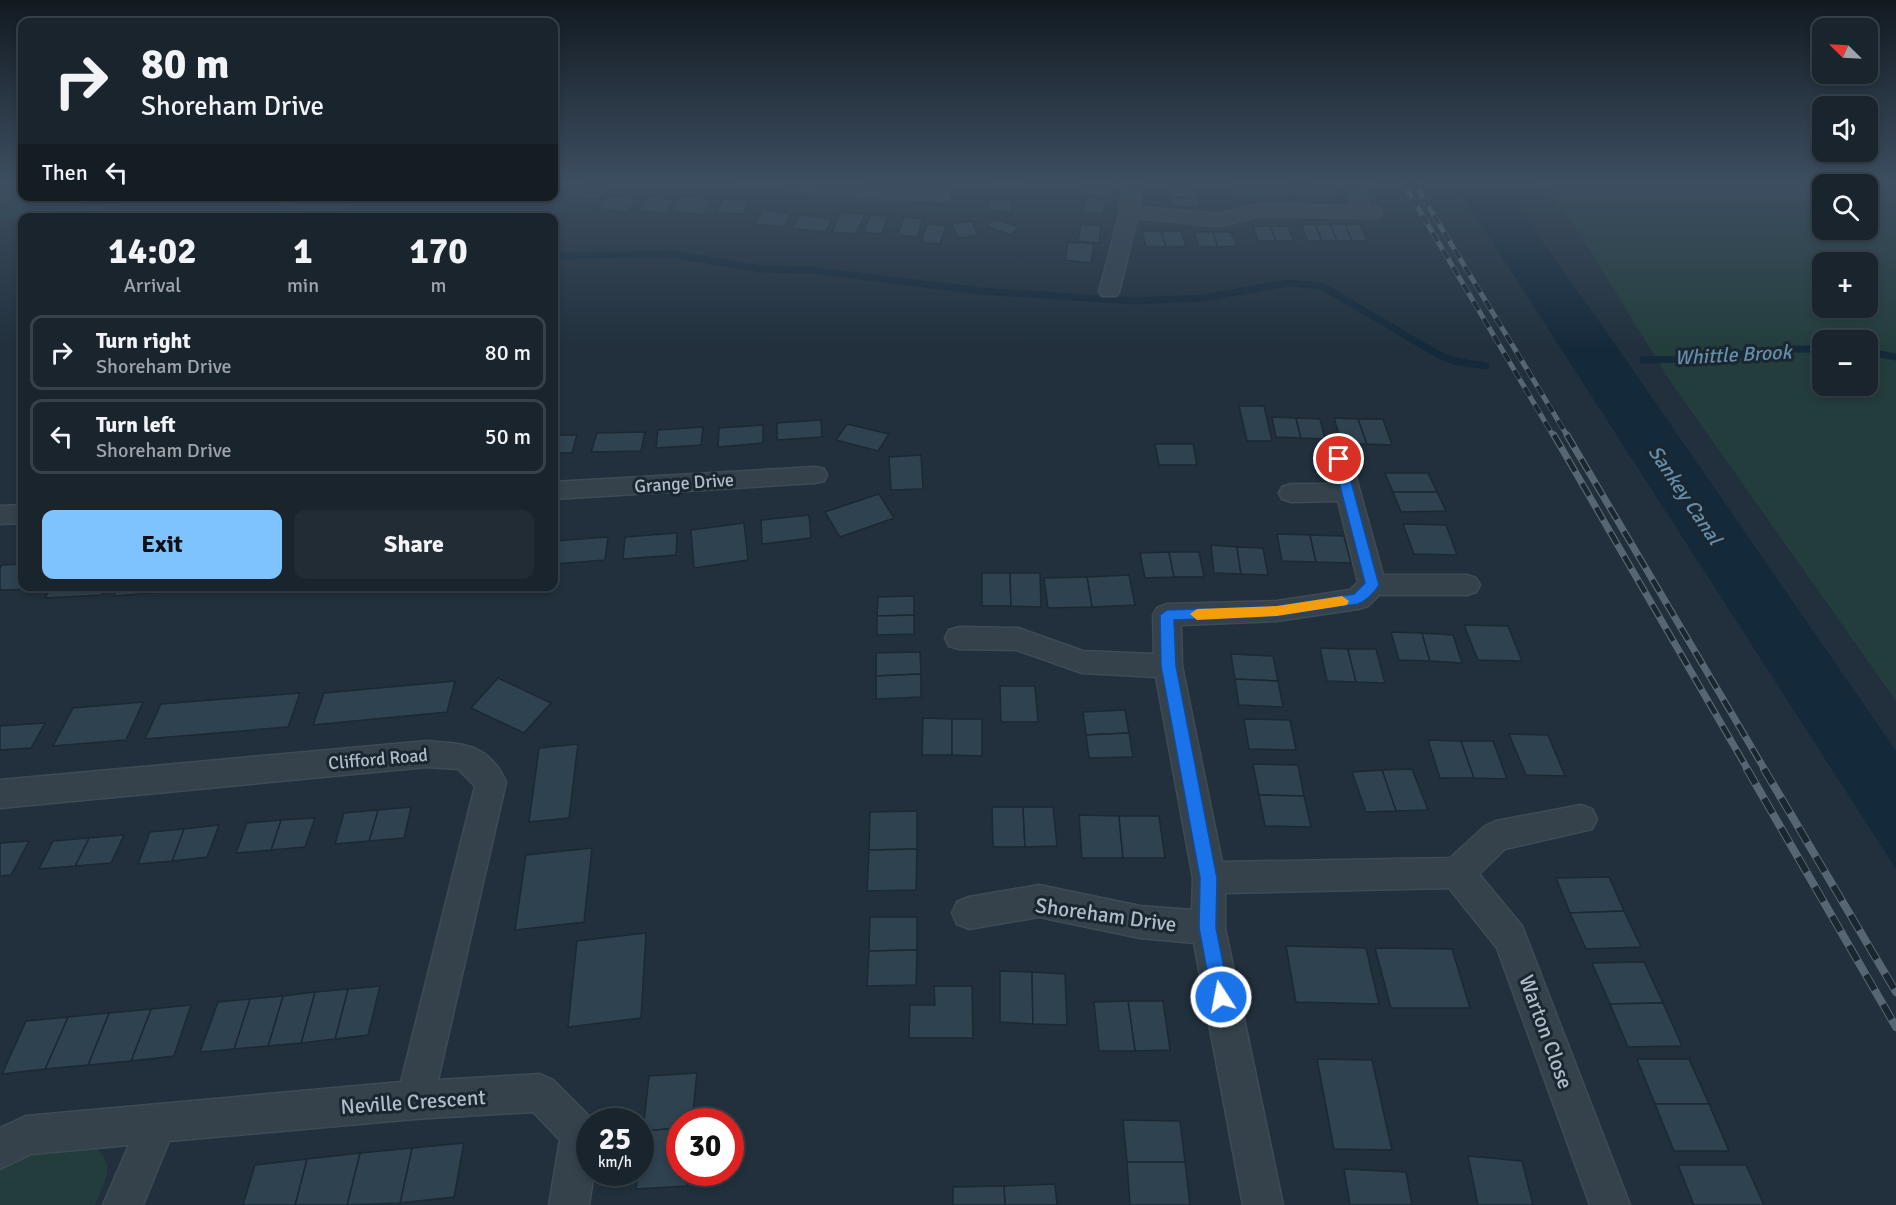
<!DOCTYPE html>
<meta charset="utf-8">
<style>
:root{--surface:#19242d;--page:#222c35;--text:#f1f3f6;--muted:#9fa4aa;--line:#374149;--accent:#7fc3fe}
body{margin:0;font-family:Signika,sans-serif;background:var(--page);color:var(--text);height:100vh;display:flex;flex-direction:column;font-size:22px;white-space:nowrap}
*{box-sizing:border-box;margin:0}
p{font-size:20px;color:var(--muted)}
.icon{flex:none;width:33px;height:33px;fill:none;stroke:currentColor;stroke-width:2;stroke-linecap:round;stroke-linejoin:round}
.map{position:relative;flex:1;overflow:hidden}
.drawer{position:absolute;left:18px;top:213px;width:540px;height:378px;display:flex;flex-direction:column;background:var(--surface);border-radius:12px;box-shadow:0 3px 9px #0003,0 0 0 2px var(--line)}
.drawer>*{flex:none}
.banner{position:absolute;left:18px;top:18px;width:540px;height:183px;border-radius:12px;box-shadow:0 3px 9px #0003,0 0 0 2px var(--line);background:#19242d;color:var(--text);overflow:hidden}
.needle{width:39px;rotate:294deg}
.fabs{position:absolute;left:1812px;top:18px;display:grid;gap:12px}
.fabs a{display:grid;place-items:center;width:66px;height:66px;border-radius:12px;background:var(--surface);box-shadow:0 3px 9px #0003,0 0 0 2px var(--line);font-size:30px}
.speed{position:absolute;left:576px;top:1108px;display:flex;gap:12px;font-size:30px;font-weight:700;text-align:center}
.speed>*{display:grid;place-content:center;width:78px;height:78px;border-radius:50%;background:var(--surface);box-shadow:0 3px 9px #0003,0 0 0 2px var(--line);line-height:1}
.speed small{font-size:15px;font-weight:400}
.speed .limit{border:9px solid #d22;background:#fff;color:#111}
.pin{position:absolute;display:grid;place-items:center;width:51px;height:51px;color:#fff;margin:-26px;border:3px solid #fff;border-radius:50%;box-shadow:0 2px 6px #0007}
.me{position:absolute;width:66px;margin:-33px;rotate:349deg;stroke-linejoin:round;filter:drop-shadow(0 0 4px #0008)}
.turn{display:flex;align-items:center;gap:21px;height:126px;padding:0 24px;font-size:27px}
.turn .icon{width:78px;height:78px;stroke-width:2.5}
.turn b{display:block;font-size:42px;line-height:51px}
.then{display:flex;align-items:center;height:57px;padding:0 24px;background:#0003;gap:12px;font-size:22px}
.eta{display:flex;justify-content:space-evenly;align-items:center;height:102px;text-align:center}
.eta b{font-size:36px;font-weight:700;line-height:42px}
.button{display:flex;gap:12px;margin-top:auto;padding:12px 24px}
.button a{flex:1;height:69px;border-radius:12px;background:var(--accent);color:#111;font-size:24px;font-weight:700;line-height:69px;text-align:center}
.button a+a{background:var(--page);color:var(--text)}
ul{padding:0;list-style:none}
li{display:flex;align-items:center;gap:18px;height:75px;margin:0 12px 9px;padding:0 12px;border:3px solid var(--line);border-radius:12px}
li div{flex:1}
li b{display:block;font-size:22px}
li em{font-style:normal}
.map>svg:first-child{display:block}
.green{fill:#233d3c;fill-rule:evenodd}
.water{fill:#14293a}
.lines{fill:none;stroke-linecap:round;stroke-linejoin:round}
.stream{stroke:#14293a;stroke-width:7}
.building{fill:#2f4250;stroke:#1c2933;stroke-width:1.5}
.minor-casing{stroke:#3e4b55;stroke-width:3}
.minor{fill:#35424c;fill-rule:evenodd}
.rail-far2-casing{stroke:#566773;stroke-width:5}
.rail-far1-casing{stroke:#566773;stroke-width:7}
.rail-casing{stroke:#566773;stroke-width:8}
.rail-far2{stroke:#1a2731;stroke-width:4;stroke-dasharray:10;stroke-linecap:butt}
.rail-far1{stroke:#1a2731;stroke-width:4.5;stroke-dasharray:14;stroke-linecap:butt}
.rail{stroke:#1a2731;stroke-width:6;stroke-dasharray:17;stroke-linecap:butt}
.route{fill:#1a73e8;stroke:#114b97;stroke-width:1.5}
.slow{fill:#f59e0b}
.labels{text-anchor:middle;dominant-baseline:central;stroke-width:6;stroke-linejoin:round;paint-order:stroke}
.street-label{font-size:18px;fill:#b0bdc8;stroke:#1a2731}
.water-label{font-size:20px;font-style:italic;fill:#668da9;stroke:#1a2731}
.near-street-label{font-size:21px;fill:#b0bdc8;stroke:#1a2731}
</style>
<div class="map">
<svg width="1896" height="1205" viewBox="0 0 1896 1205">
<rect width="100%" height="100%" fill="#21303c"/>
<g class="green">
<polygon points="4,181 22,181 22,196 149,197 119,202 76,217 22,218 22,220 0,218 0,192"/>
<path d="M1540,181H1896V701L1668,378L1580,234ZM1822,184H1868V230H1822ZM1822,262H1868V308H1822ZM1822,340H1868V386H1822Z"/>
<polygon points="341,197 363,200 338,213 293,216 266,208 244,197"/>
<path d="M91,1144C118,1165 106,1178 95,1205H0V1163L20,1150Z"/>
</g>
<polygon class="water" points="1453,181 1499,181 1608,334 1896,751 1896,869"/>
<g class="lines">
<g class="stream">
<polyline points="232,196 318,218"/>
<polyline points="33,208 162,196"/>
<path d="M373,218C411,212 448,205 485,218"/>
<polyline points="554,253 565,256 673,254 760,269 810,270 981,291 1135,301 1202,298 1288,283 1322,286 1439,355 1454,361 1486,366"/>
<polyline points="1868,352 1896,357"/>
<polyline points="1643,360 1701,359 1787,349 1822,349"/>
</g>
</g>
<g class="building">
<polygon points="554,181 572,181 564,190 554,189"/>
<polygon points="991,181 1021,181 1025,184 1001,191"/>
<polygon points="1087,181 1113,183 1112,197 1085,195"/>
<polygon points="1231,181 1245,181 1249,195 1235,195"/>
<polygon points="1245,181 1259,181 1264,195 1249,195"/>
<polygon points="1259,181 1273,181 1278,195 1264,195"/>
<polygon points="1273,181 1287,181 1293,196 1278,195"/>
<polygon points="1315,181 1342,181 1345,188 1332,197 1298,197 1294,184 1317,185"/>
<polygon points="574,182 610,185 598,200 562,197"/>
<polygon points="1172,189 1198,191 1198,199 1171,197"/>
<polygon points="607,196 637,199 628,212 598,209"/>
<polygon points="681,196 713,200 703,215 671,211"/>
<polygon points="647,197 674,200 665,213 637,211"/>
<polygon points="1171,197 1198,199 1198,208 1171,206"/>
<polygon points="1086,198 1105,200 1103,214 1083,212"/>
<polygon points="723,199 749,200 743,214 716,213"/>
<polygon points="990,199 1013,200 1011,212 987,210"/>
<polygon points="763,210 792,214 784,227 755,224"/>
<polygon points="841,212 865,214 856,234 832,232"/>
<polygon points="800,215 832,219 825,232 792,228"/>
<polygon points="870,215 888,216 882,234 864,232"/>
<polygon points="904,217 923,219 917,237 897,235"/>
<polygon points="995,219 1020,227 1010,235 986,226"/>
<polygon points="972,221 978,236 958,238 952,224"/>
<polygon points="927,224 946,226 940,244 921,242"/>
<polygon points="1081,224 1101,226 1099,243 1078,241"/>
<polygon points="1315,224 1322,241 1308,241 1301,225"/>
<polygon points="1315,224 1330,224 1337,241 1322,241"/>
<polygon points="1330,224 1345,224 1352,241 1337,241"/>
<polygon points="1345,224 1360,224 1367,241 1352,241"/>
<polygon points="1253,226 1270,226 1276,241 1258,241"/>
<polygon points="1270,226 1288,226 1294,241 1276,241"/>
<polygon points="1142,231 1161,231 1166,247 1146,247"/>
<polygon points="1161,231 1181,231 1186,247 1166,247"/>
<polygon points="1194,232 1213,232 1218,247 1199,247"/>
<polygon points="1213,232 1231,232 1237,246 1218,247"/>
<polygon points="1068,242 1094,244 1091,263 1065,260"/>
<polygon points="1239,406 1264,406 1272,441 1247,441"/>
<polygon points="1272,417 1296,418 1301,438 1276,437"/>
<polygon points="1296,418 1320,419 1325,439 1301,438"/>
<polygon points="1334,418 1358,419 1367,444 1342,444"/>
<polygon points="1358,419 1383,419 1392,445 1367,444"/>
<polygon points="821,420 822,437 777,440 777,423"/>
<polygon points="847,424 889,434 878,451 836,440"/>
<polygon points="763,425 763,443 718,447 719,428"/>
<polygon points="703,427 701,445 656,448 658,430"/>
<polygon points="645,432 641,451 591,452 597,433"/>
<polygon points="554,435 577,435 572,453 554,453"/>
<polygon points="1155,444 1193,444 1197,465 1159,465"/>
<polygon points="921,455 923,489 891,490 889,457"/>
<polygon points="1385,473 1428,473 1437,492 1393,492"/>
<polygon points="1393,492 1437,492 1446,511 1401,512"/>
<polygon points="879,494 894,518 840,537 825,512"/>
<polygon points="809,515 811,538 762,544 761,520"/>
<polygon points="744,523 748,560 694,568 691,530"/>
<polygon points="1403,524 1446,525 1457,555 1414,554"/>
<polygon points="677,533 676,555 623,559 625,537"/>
<polygon points="1277,534 1310,535 1316,562 1282,561"/>
<polygon points="1310,535 1344,536 1351,563 1316,562"/>
<polygon points="608,537 605,560 554,564 554,541"/>
<polygon points="1211,545 1237,547 1241,574 1214,573"/>
<polygon points="1237,547 1263,548 1268,575 1241,574"/>
<polygon points="1169,552 1174,577 1145,578 1140,553"/>
<polygon points="1169,552 1199,552 1204,577 1174,577"/>
<polygon points="22,564 22,586 39,586 38,589 0,590 0,568 2,565"/>
<polygon points="982,573 1010,573 1011,606 982,606"/>
<polygon points="1010,573 1040,573 1041,607 1011,606"/>
<polygon points="1129,575 1135,605 1092,607 1087,577"/>
<polygon points="1087,577 1092,607 1048,608 1044,578"/>
<polygon points="52,586 107,586 102,595 45,598"/>
<polygon points="119,586 180,586 178,591 114,596"/>
<polygon points="191,586 248,586 246,591 188,592"/>
<polygon points="914,596 914,615 877,616 878,597"/>
<polygon points="914,615 914,634 877,635 877,616"/>
<polygon points="1464,625 1508,626 1522,661 1478,660"/>
<polygon points="1391,632 1422,633 1430,661 1399,660"/>
<polygon points="1422,633 1453,635 1462,663 1430,661"/>
<polygon points="1320,648 1348,649 1356,682 1327,681"/>
<polygon points="1348,649 1376,649 1385,683 1356,682"/>
<polygon points="920,652 921,674 876,676 876,653"/>
<polygon points="1231,654 1273,656 1278,681 1235,679"/>
<polygon points="921,674 921,697 876,699 876,676"/>
<polygon points="498,678 551,703 524,733 471,708"/>
<polygon points="1235,679 1278,681 1283,707 1239,705"/>
<polygon points="455,681 447,712 313,725 324,693"/>
<polygon points="1000,686 1035,686 1038,722 1001,722"/>
<polygon points="300,693 288,727 145,739 161,704"/>
<polygon points="143,702 126,740 53,746 73,708"/>
<polygon points="1125,710 1129,733 1086,735 1083,712"/>
<polygon points="923,718 952,719 952,755 922,755"/>
<polygon points="952,719 982,719 982,756 952,755"/>
<polygon points="1244,719 1290,720 1296,750 1249,749"/>
<polygon points="45,723 31,748 0,750 0,726"/>
<polygon points="1129,733 1133,757 1089,758 1086,735"/>
<polygon points="1509,734 1548,735 1565,776 1526,775"/>
<polygon points="1428,740 1461,741 1474,778 1440,778"/>
<polygon points="1461,741 1493,741 1507,779 1474,778"/>
<polygon points="578,744 569,818 529,822 539,748"/>
<polygon points="1253,764 1298,765 1304,796 1259,795"/>
<polygon points="1412,769 1428,810 1396,811 1382,770"/>
<polygon points="1382,770 1396,811 1366,812 1352,772"/>
<polygon points="1259,795 1304,796 1311,827 1265,826"/>
<polygon points="411,807 404,838 369,841 378,810"/>
<polygon points="992,807 1023,807 1025,847 993,847"/>
<polygon points="1023,807 1053,807 1057,846 1025,847"/>
<polygon points="378,810 369,841 335,844 344,813"/>
<polygon points="917,811 917,849 869,850 870,812"/>
<polygon points="1079,815 1119,816 1123,858 1082,858"/>
<polygon points="1119,816 1159,816 1165,858 1123,858"/>
<polygon points="315,818 305,847 271,850 281,820"/>
<polygon points="281,820 271,850 236,853 247,823"/>
<polygon points="219,825 207,857 172,861 184,829"/>
<polygon points="184,829 172,861 138,864 150,832"/>
<polygon points="124,835 111,863 75,866 89,838"/>
<polygon points="89,838 75,866 39,869 53,841"/>
<polygon points="29,841 11,875 0,876 0,843"/>
<polygon points="592,848 584,922 515,930 526,855"/>
<polygon points="917,849 916,890 867,891 869,850"/>
<polygon points="1609,877 1624,911 1570,913 1556,878"/>
<polygon points="1624,911 1641,947 1586,949 1570,913"/>
<polygon points="870,917 917,917 917,950 869,951"/>
<polygon points="646,933 641,1018 568,1027 577,941"/>
<polygon points="1286,946 1366,948 1379,1004 1296,1002"/>
<polygon points="1375,948 1452,949 1470,1008 1391,1008"/>
<polygon points="917,950 916,985 867,986 869,951"/>
<polygon points="1644,962 1663,1003 1610,1004 1592,963"/>
<polygon points="1000,971 1032,972 1033,1024 1000,1022"/>
<polygon points="1032,972 1065,974 1067,1025 1033,1024"/>
<polygon points="380,986 368,1035 335,1039 348,989"/>
<polygon points="934,986 972,986 973,1038 909,1038 910,1005 935,1005"/>
<polygon points="348,989 335,1039 301,1043 315,992"/>
<polygon points="315,992 301,1043 268,1046 283,996"/>
<polygon points="283,996 268,1046 234,1049 250,999"/>
<polygon points="250,999 234,1049 200,1052 218,1002"/>
<polygon points="1128,1001 1163,1001 1170,1050 1135,1051"/>
<polygon points="1128,1001 1135,1051 1099,1051 1094,1002"/>
<polygon points="1663,1003 1682,1046 1628,1047 1610,1004"/>
<polygon points="191,1005 174,1056 131,1061 151,1009"/>
<polygon points="151,1009 131,1061 88,1065 109,1013"/>
<polygon points="109,1013 88,1065 45,1069 68,1017"/>
<polygon points="68,1017 45,1069 2,1074 26,1021"/>
<polygon points="1317,1059 1372,1060 1392,1150 1334,1149"/>
<polygon points="1637,1059 1689,1059 1709,1104 1655,1104"/>
<polygon points="697,1073 692,1122 680,1122 680,1128 643,1131 649,1076"/>
<polygon points="1655,1104 1709,1104 1729,1151 1674,1151"/>
<polygon points="1123,1120 1180,1121 1185,1162 1127,1162"/>
<polygon points="680,1128 680,1173 688,1173 687,1186 636,1189 638,1173 640,1173 643,1131"/>
<polygon points="464,1143 454,1197 400,1203 412,1148"/>
<polygon points="412,1148 400,1203 347,1205 360,1153"/>
<polygon points="360,1153 347,1205 295,1205 307,1159"/>
<polygon points="1468,1156 1522,1161 1533,1205 1478,1205"/>
<polygon points="307,1159 295,1205 243,1205 255,1165"/>
<polygon points="1127,1162 1185,1162 1190,1205 1130,1205"/>
<polygon points="1678,1165 1746,1165 1764,1205 1694,1205"/>
<polygon points="1344,1169 1406,1172 1412,1205 1350,1205"/>
<polygon points="1055,1184 1057,1205 1005,1205 1004,1186"/>
<polygon points="1004,1186 1005,1205 953,1205 953,1187"/>
</g>
<g class="lines">
<defs>
<g id="minor">
<path d="M744,181C810,177 874,189 940,190L946,191L949,195L946,199L940,200L893,199L753,186L747,185Z"/>
<polygon points="1123,181 1141,181 1139,207 1218,214 1261,204 1351,206 1348,187 1350,181 1368,181 1366,187 1369,206 1380,208 1382,212 1380,216 1373,218 1261,216 1218,226 1137,218 1119,292 1116,296 1102,296 1099,292 1120,212"/>
<polygon points="1339,451 1347,453 1351,459 1383,575 1467,575 1476,578 1480,585 1476,592 1467,595 1379,595 1368,606 1358,609 1277,621 1181,625 1182,666 1222,862 1450,858 1485,826 1496,821 1581,805 1592,809 1597,819 1592,829 1505,849 1479,874 1522,926 1630,1205 1590,1205 1497,948 1449,888 1225,893 1225,928 1283,1205 1243,1205 1194,943 1140,938 1039,917 969,929 957,924 952,913 957,902 969,897 1039,885 1140,906 1192,910 1193,878 1156,677 1082,673 1017,650 959,649 949,646 945,638 949,630 959,627 1018,628 1083,651 1154,654 1153,615 1157,608 1167,604 1277,601 1350,590 1358,582 1338,501 1291,502 1282,499 1279,493 1282,487 1291,484 1333,484 1327,459 1331,453"/>
<polygon points="815,467 824,469 827,475 824,481 815,483 554,499 554,482"/>
<polygon points="22,505 22,523 0,524 0,506"/>
<path d="M427,741C464,744 489,744 506,782L438,1080L540,1074L553,1080L595,1122H590V1173H594L589,1205H549L560,1140L533,1112L415,1119L169,1141L143,1205H103L129,1145L31,1154L0,1169V1128L26,1116L401,1082L475,786L458,769L427,767L0,808V780Z"/>
</g>
</defs>
<use href="#minor" class="minor-casing"/>
<use href="#minor" class="minor"/>
<defs>
<g id="rail-far2">
<polyline points="1402,181 1554,437"/>
<polyline points="1413,181 1568,437"/>
</g>
<g id="rail-far1">
<polyline points="1554,435 1748,770"/>
<polyline points="1567,435 1765,770"/>
</g>
<g id="rail">
<polyline points="1747,769 1896,1027"/>
<polyline points="1764,769 1896,992"/>
</g>
</defs>
<use href="#rail-far2" class="rail-far2-casing"/>
<use href="#rail-far1" class="rail-far1-casing"/>
<use href="#rail" class="rail-casing"/>
<use href="#rail-far2" class="rail-far2"/>
<use href="#rail-far1" class="rail-far1"/>
<use href="#rail" class="rail"/>
</g>
<linearGradient id="sky" x2="0" y2="1"><stop stop-color="#121a21"/><stop offset="0.52" stop-color="#3d4e61"/><stop offset="1" stop-color="#3d4e61" stop-opacity="0"/></linearGradient>
<rect width="1896" height="349" fill="url(#sky)"/>
<path class="route" d="M1339,455L1345,459L1379,585C1375,592 1366,601 1358,604L1277,616L1174,620L1176,666L1217,878L1216,928L1230,997L1228,1003L1221,1006L1215,1003L1212,997L1199,928L1200,878L1161,666L1160,615L1167,610L1277,606L1354,594L1365,583L1333,459Z"/>
<polygon class="slow" points="1342,596 1349,601 1347,605 1277,616 1197,620 1190,614 1197,609 1277,606"/>
<g class="labels">
<g class="street-label">
<text transform="translate(684 483) rotate(-4)">Grange Drive</text>
<text transform="translate(378 759) rotate(-5)">Clifford Road</text>
</g>
<g class="water-label">
<text transform="translate(1733 355) rotate(-3)">Whittle Brook</text>
<text transform="translate(1685 495) rotate(56)">Sankey Canal</text>
</g>
<g class="near-street-label">
<text transform="translate(1106 915) rotate(8)">Shoreham Drive</text>
<text transform="translate(1546 1032) rotate(70)">Warton Close</text>
<text transform="translate(413 1102) rotate(-4)">Neville Crescent</text>
</g>
</g>
</svg>
<div class="fabs">
<a><svg class="needle" viewBox="-14 -14 28 28"><path d="M0-13l5 13h-10z" fill="#e53935"/><path d="M0 13l5-13h-10z" fill="#9fa4aa"/></svg></a>
<a><svg class="icon" aria-label="sound" viewBox="0 0 24 24"><path d="M4 9h4l5-4v14l-5-4H4zM17 9q2 3 0 6"/></svg></a>
<a><svg class="icon" aria-label="search" viewBox="0 0 24 24"><circle cx="10" cy="10" r="6"/><path d="M15 15l6 6"/></svg></a>
<a>+</a>
<a>−</a>
</div>
<div class="speed"><div>25<small>km/h</small></div><div class="limit">30</div></div>
<div class="pin" style="left:1339px;top:459px;background:#d93025"><svg class="icon" aria-label="arrive" viewBox="0 0 24 24"><path d="M6 21V4h12l-3 4 3 4H6"/></svg></div>
<svg class="me" style="left:1221px;top:997px" viewBox="-20 -20 40 40"><circle r="17" fill="#1a73e8" stroke="#fff" stroke-width="3"/><path d="M0-11L8 9 0 5-8 9z" fill="#fff"/></svg>
<div class="banner">
<div class="turn"><svg class="icon" aria-label="right" viewBox="0 0 24 24"><path d="M7 20v-9h11M14 6l5 5-5 5"/></svg><div><b>80 m</b>Shoreham Drive</div></div>
<div class="then">Then<svg class="icon" aria-label="left" viewBox="0 0 24 24"><path d="M17 20v-9H6M10 6l-5 5 5 5"/></svg></div>
</div>
<section class="drawer">
<div class="eta">
<div><b>14:02</b><p>Arrival</p></div>
<div><b>1</b><p>min</p></div>
<div><b>170</b><p>m</p></div>
</div>
<ul>
<li><svg class="icon" aria-label="right" viewBox="0 0 24 24"><path d="M7 20v-9h11M14 6l5 5-5 5"/></svg><div><b>Turn right</b><p>Shoreham Drive</p></div><em>80 m</em></li>
<li><svg class="icon" aria-label="left" viewBox="0 0 24 24"><path d="M17 20v-9H6M10 6l-5 5 5 5"/></svg><div><b>Turn left</b><p>Shoreham Drive</p></div><em>50 m</em></li>
</ul>
<div class="button"><a>Exit</a><a>Share</a></div>
</section>
</div>
